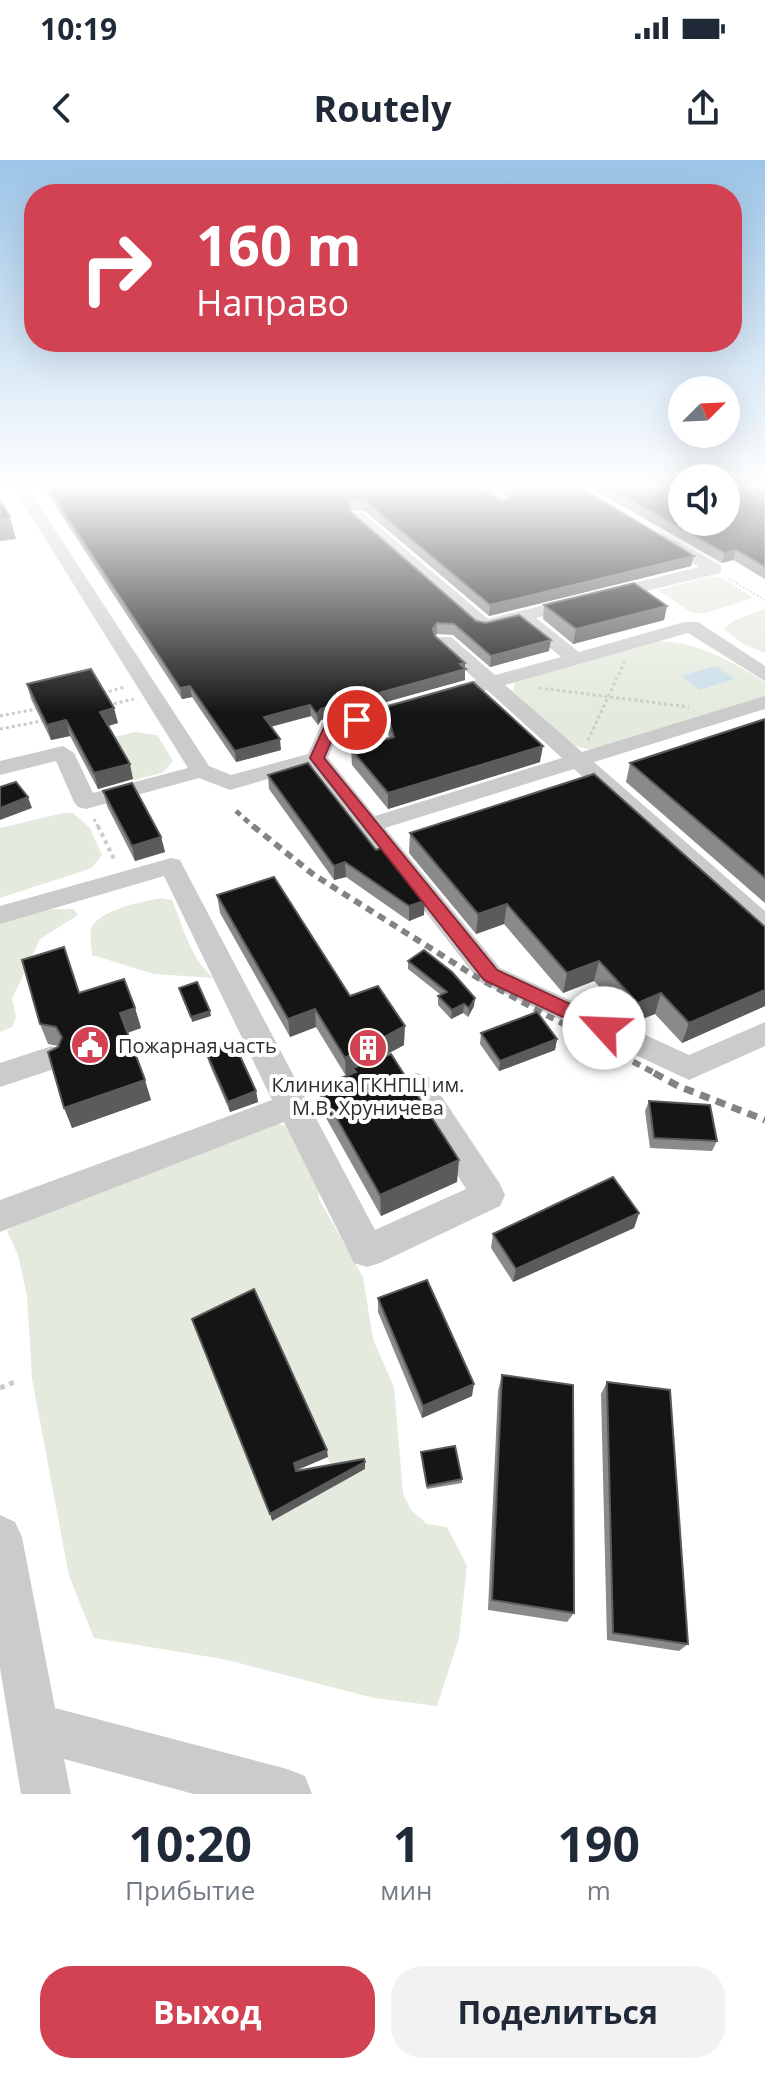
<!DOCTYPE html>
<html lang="ru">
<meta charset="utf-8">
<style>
:root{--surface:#fff;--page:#f2f2f3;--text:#1f2937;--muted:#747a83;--accent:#d34253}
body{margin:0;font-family:"Open Sans",sans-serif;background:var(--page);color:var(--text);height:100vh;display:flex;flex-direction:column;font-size:30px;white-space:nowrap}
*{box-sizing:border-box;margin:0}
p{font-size:26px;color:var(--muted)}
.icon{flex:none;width:44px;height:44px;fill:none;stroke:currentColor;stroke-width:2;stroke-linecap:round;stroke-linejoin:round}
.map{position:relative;height:1634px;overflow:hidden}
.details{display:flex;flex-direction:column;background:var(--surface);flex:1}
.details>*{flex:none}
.top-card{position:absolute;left:24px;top:24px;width:718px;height:168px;border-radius:32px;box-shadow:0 8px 32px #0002;background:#d34253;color:#fff;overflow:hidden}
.needle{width:52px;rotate:66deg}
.tools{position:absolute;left:668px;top:216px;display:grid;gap:16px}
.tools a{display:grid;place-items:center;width:72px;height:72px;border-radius:50%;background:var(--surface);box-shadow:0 8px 32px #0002;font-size:40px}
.pin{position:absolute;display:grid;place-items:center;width:68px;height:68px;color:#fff;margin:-34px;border:4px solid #fff;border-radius:50%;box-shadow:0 2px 8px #0007}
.me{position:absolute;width:88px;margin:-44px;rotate:295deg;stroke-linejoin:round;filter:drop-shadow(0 0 6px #0008)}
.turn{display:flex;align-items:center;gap:28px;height:168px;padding:0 40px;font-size:36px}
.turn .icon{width:104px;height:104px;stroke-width:2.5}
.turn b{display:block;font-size:56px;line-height:68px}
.eta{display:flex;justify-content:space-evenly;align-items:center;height:136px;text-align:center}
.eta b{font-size:48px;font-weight:700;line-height:56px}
.primary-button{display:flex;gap:16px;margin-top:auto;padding:16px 40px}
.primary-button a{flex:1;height:92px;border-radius:32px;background:var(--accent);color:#fff;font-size:32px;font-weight:700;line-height:92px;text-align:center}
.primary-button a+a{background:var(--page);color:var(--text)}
.status{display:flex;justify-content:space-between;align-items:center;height:56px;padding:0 40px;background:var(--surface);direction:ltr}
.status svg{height:22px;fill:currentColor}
header{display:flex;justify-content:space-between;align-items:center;height:104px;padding:0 40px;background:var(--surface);font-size:36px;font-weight:700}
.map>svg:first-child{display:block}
.green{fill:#e4eadd;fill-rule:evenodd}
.water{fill:#cbdee8}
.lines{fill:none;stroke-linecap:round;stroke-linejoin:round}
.path-far3{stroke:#cbcbcb;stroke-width:2;stroke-dasharray:2 2;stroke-linecap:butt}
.path-far2{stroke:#cbcbcb;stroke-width:3;stroke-dasharray:3 3;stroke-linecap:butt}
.path-far1{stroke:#cbcbcb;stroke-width:4;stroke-dasharray:4 4;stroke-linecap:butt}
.path{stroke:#cbcbcb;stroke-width:5;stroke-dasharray:5 5;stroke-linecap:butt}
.minor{fill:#cbcbcb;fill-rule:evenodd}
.rail-far2{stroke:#838383;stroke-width:5;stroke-dasharray:6 5;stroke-linecap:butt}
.rail-far1{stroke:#838383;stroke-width:6;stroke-dasharray:8 6;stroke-linecap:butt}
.rail{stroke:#838383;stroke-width:7;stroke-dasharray:10 7;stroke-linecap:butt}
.wall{fill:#8a8a8a}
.shaded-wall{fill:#5b5b5b}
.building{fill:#151515;stroke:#5b5b5b;stroke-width:2}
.route{fill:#d34253;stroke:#892b36;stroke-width:2}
.labels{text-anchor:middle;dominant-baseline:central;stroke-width:8;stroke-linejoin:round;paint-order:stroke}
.poi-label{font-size:20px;fill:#2e2e2e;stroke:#fff;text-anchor:start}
</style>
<div class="status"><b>10:19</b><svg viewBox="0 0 49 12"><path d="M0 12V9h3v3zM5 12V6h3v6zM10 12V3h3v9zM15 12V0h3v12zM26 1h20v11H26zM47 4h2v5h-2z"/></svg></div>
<header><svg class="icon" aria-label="back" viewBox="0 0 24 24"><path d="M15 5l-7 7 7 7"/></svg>Routely<svg class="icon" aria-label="share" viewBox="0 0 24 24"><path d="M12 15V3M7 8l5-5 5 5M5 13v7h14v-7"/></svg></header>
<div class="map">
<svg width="765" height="1634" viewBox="0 0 765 1634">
<rect width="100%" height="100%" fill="#fff"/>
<g class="green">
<polygon points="708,417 721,417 753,438 706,453 692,453 658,430"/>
<polygon points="765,449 765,493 743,484 724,469 735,460"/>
<path d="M652,481C695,480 729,500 765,522V537L592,590L571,585L513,531L515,521Z"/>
<polygon points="135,572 157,575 173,601 162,613 134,620 110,578"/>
<polygon points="63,653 73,653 90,668 102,695 92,708 0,738 0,668"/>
<path d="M162,738L172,740C183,766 191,801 214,818L154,814L92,795C92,788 89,776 91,769C98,750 144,741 162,738Z"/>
<polygon points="73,749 78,755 40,779 12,839 16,857 12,867 0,872 0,758 29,750"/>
<path d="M269,963L297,967L317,1011L319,1039L363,1117L373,1179L394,1227L403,1333L411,1350L427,1364L447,1367L467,1406L459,1478L437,1546L374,1538L223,1499L94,1478L69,1416L32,1219L27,1136L18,1095L7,1071L66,1036ZM256,1139L339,1323L272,1361L195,1168Z"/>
</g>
<polygon class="water" points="716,506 735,519 699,530 681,516"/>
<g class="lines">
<polyline class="path-far3" points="729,419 765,440"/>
<g class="path-far2">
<polyline points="539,528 689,547"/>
<polyline points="103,533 125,527"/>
<polyline points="108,545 134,539"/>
<polyline points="0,556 36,549"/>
<polyline points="0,569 42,561"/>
<polyline points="588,580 625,501"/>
<polyline points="94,659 99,668"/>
</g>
<polyline class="path-far1" points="98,666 115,701"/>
<polyline class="path" points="0,1228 15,1222"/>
<g class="minor">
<path d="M11,324H25L209,606L231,615L308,594L322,563L476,520L437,485L435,481L437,477H451L495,515L561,497L519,462L484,471L477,469L353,359V353H363L488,459L699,407L656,381L654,378L662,373L720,405L722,409L720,413L536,458L579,492L684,462H698L765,506V521L688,473L505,525L582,592L765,536V549L594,602L765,751V775L756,773L574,609L385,668L500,808L689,895L765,862V886L689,920L480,822L312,606L230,630L199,618L86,649L78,647L74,642L56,601L0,615V601L63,586L74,593L93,633L188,608ZM487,530L562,598L375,656L328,598L339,572Z"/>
<polygon points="511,324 494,330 511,343 503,348 474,328 481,324"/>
<polygon points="171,698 180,700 183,706 375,1070 466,1029 402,925 406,916 417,913 428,916 500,1024 505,1035 500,1046 380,1103 367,1107 354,1103 284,962 0,1072 0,1040 272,940 164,716 0,764 0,746"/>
<polygon points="52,886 63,890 67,898 63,906 0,927 0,903"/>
<polygon points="0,1355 15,1362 22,1377 55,1548 287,1609 305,1616 312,1634 194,1634 64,1599 71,1634 21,1634 0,1508"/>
</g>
<polyline class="rail-far2" points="236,651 255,668"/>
<polyline class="rail-far1" points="253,666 314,715 478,818 658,915"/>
<polyline class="rail" points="654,913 678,926 765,960"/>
</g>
<g class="wall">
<polygon points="41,324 477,324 502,341 508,338 500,331 501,324 575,324 691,406 489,456 365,351 353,350 351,352 476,461 549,491 490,507 453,475 437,474 435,476 465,503 465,520 321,560 318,565 311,556 271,567 281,590 236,602 192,537 182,539"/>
<polygon points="584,324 765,324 765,419 733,400 722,403"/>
<polygon points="544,445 667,446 664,460 573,484 543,459"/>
<polygon points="27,524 118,563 108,566 133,619 98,629 70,576 51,580 31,539"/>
<polygon points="385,547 540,602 388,649 352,605 351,589 390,579 385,562"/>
<polygon points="765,559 765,743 626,622 630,603"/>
<polygon points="268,615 424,755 409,761 346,717 334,720 269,629"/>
<polygon points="103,631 161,677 165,692 135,701 107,646"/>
<polygon points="410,673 765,767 765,846 682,883 655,854 632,863 594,821 563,833 504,764 476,774 409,693"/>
<polygon points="217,735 350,836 404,885 380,898 457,1022 381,1056 321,949 319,927 346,916 316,867 290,877 220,753"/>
<polygon points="408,801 474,846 468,857 463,853 451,859 438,845 438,836 441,835 408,809"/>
<polygon points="79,833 135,848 141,868 128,873 151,940 72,968 58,886 48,884 40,864"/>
<polygon points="481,873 557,879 555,890 499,911 480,884"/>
<polygon points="206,892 256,931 258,942 230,952 209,903"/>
<polygon points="649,941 717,981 712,991 650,988 645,951"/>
<polygon points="639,1053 634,1068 513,1122 491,1088 493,1074"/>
<polygon points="378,1138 472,1236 422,1258 378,1152"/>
<polygon points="502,1215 574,1453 567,1462 488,1450 498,1231"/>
<polygon points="607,1222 688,1484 679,1491 607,1480 601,1234"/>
<polygon points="421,1292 462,1319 462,1323 427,1329"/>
</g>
<g class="shaded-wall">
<polygon points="10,357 16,379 0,381 0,359"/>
<polygon points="736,390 733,400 722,403 725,393"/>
<polygon points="694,396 691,406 489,456 490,445"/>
<polygon points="667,446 664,460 573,484 576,469"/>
<polygon points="437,463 437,474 432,480 433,469"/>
<polygon points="551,480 549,491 490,507 491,496"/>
<polygon points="465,503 465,520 321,560 318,565 317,554 321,549"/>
<polygon points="190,526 192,537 182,539 180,528"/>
<polygon points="310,545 311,556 265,568 264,557"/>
<polygon points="114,548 118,563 104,567 100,552"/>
<polygon points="66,560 70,576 51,580 47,565"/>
<polygon points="280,579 281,590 236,602 235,591"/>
<polygon points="543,586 540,602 388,649 388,633"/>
<polygon points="130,604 133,619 98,629 94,613"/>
<polygon points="28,637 32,648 0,660 0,648"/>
<polygon points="161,677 165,692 135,701 132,686"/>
<polygon points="345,702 346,717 334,720 334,706"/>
<polygon points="425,741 424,755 409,761 409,746"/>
<polygon points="507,744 504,764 476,774 478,754"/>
<polygon points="599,801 594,821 563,833 567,813"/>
<polygon points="765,830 765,846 682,883 689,863"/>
<polygon points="661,833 655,854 632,863 638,843"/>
<polygon points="475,838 474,846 468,857 469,848"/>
<polygon points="464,844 463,853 451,859 452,850"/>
<polygon points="135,848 141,868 126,873 120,853"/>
<polygon points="315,849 316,867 290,877 288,859"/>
<polygon points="210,851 211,856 192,862 191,857"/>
<polygon points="405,866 404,885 356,911 353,908 354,912 346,916 345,898"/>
<polygon points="557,879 555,890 499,911 500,901"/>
<polygon points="145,920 151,940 72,968 64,948"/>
<polygon points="256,931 258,942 230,952 228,942"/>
<polygon points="459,1000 457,1022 381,1056 380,1035"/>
<polygon points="639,1053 634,1068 513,1122 516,1109"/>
<polygon points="474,1224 472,1236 422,1258 423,1246"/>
<polygon points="327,1290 328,1297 295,1311 294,1303"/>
<polygon points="365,1302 365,1309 272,1361 270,1354"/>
</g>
<g class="building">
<polygon points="45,324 476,324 502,341 515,334 503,324 575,324 694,396 490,445 365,341 353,340 350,343 351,352 476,461 486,463 519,455 551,480 491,496 454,464 437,463 433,469 435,476 465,503 460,504 466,509 321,549 317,554 310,545 264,557 280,579 235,591 190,526 180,528"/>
<polygon points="602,324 682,324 682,362 726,362 726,324 765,324 765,407 736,390 725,393"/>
<polygon points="0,340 10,357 0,359"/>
<polygon points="634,423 667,446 576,469 544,445"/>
<polygon points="91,509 114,548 100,552 130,604 94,613 66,560 47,565 27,524"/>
<polygon points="473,522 543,586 388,633 351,589 394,577 385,547"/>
<polygon points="765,559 765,718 630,603"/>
<polygon points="308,603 376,690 383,687 425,741 409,746 345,702 334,706 268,615"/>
<polygon points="594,614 765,767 765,830 689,863 661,833 638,843 599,801 567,813 507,744 478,754 410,673"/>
<polygon points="16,622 28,637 0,648 0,627"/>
<polygon points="132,623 161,677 132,686 103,631"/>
<polygon points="274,717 350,836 378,826 405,866 345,898 315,849 288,859 217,735"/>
<polygon points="64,787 79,833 124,819 135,848 120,853 145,920 64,948 48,892 58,887 62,877 56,867 40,864 22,800"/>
<polygon points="424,790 452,812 475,838 469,848 464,844 452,850 438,836 447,832 408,801"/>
<polygon points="197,822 210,851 191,857 179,828"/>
<polygon points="537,852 557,879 500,901 481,873"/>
<polygon points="234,883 256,931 228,942 206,892"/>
<polygon points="391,894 459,1000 380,1035 319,927 356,912 353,908"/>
<polygon points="649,941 710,945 717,981 654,978"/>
<polygon points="613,1017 639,1053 516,1109 493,1074"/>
<polygon points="427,1120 474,1224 423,1246 378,1138"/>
<polygon points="254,1129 327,1290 294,1303 296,1311 364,1299 365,1302 270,1354 192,1159"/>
<polygon points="502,1215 573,1225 574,1453 492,1440"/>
<polygon points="607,1222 670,1230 688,1484 613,1473"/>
<polygon points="455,1286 462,1319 427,1326 421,1292"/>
</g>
<linearGradient id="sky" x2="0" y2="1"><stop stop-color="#9cc5e8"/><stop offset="0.59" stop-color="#fff"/><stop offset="1" stop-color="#fff" stop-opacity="0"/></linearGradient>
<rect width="765" height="552" fill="url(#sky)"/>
<polygon class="route" points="357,556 362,557 362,563 336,570 324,598 497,810 611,863 614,868 611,873 597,873 484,820 310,598 325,565"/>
<defs>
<symbol id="civic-disc" viewBox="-11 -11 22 22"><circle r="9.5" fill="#d34253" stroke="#fff"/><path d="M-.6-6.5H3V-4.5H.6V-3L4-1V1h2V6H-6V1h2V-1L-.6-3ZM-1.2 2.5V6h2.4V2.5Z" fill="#fff"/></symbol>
<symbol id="building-disc" viewBox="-11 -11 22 22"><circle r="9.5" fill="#d34253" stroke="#fff"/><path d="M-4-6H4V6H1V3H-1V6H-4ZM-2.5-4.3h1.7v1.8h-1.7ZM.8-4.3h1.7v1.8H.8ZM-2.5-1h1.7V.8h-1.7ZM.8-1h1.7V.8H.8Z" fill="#fff"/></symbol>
</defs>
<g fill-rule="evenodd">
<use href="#civic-disc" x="68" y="863" width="44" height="44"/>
<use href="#building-disc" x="346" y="866" width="44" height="44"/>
</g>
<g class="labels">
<g class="poi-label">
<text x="118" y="885">Пожарная часть</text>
<text x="368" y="924" text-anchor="middle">Клиника ГКНПЦ им.<tspan x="368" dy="23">М.В. Хруничева</tspan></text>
</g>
</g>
</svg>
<div class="tools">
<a><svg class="needle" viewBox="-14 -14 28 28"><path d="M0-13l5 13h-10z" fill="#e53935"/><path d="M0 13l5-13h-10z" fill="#747a83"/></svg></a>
<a><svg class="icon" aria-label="sound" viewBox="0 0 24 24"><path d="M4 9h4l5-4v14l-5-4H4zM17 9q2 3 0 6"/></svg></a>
</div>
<div class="pin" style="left:357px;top:560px;background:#d93025"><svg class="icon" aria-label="arrive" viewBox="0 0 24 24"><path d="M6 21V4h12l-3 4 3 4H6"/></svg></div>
<svg class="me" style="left:604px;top:868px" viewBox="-20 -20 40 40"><circle r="19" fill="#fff"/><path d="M0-13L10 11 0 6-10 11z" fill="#d34253"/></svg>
<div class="top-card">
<div class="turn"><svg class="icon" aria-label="right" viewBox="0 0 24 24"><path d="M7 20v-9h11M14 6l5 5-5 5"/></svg><div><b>160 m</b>Направо</div></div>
</div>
</div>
<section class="details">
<div class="eta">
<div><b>10:20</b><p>Прибытие</p></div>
<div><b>1</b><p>мин</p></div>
<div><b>190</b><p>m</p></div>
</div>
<div class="primary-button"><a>Выход</a><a>Поделиться</a></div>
</section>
